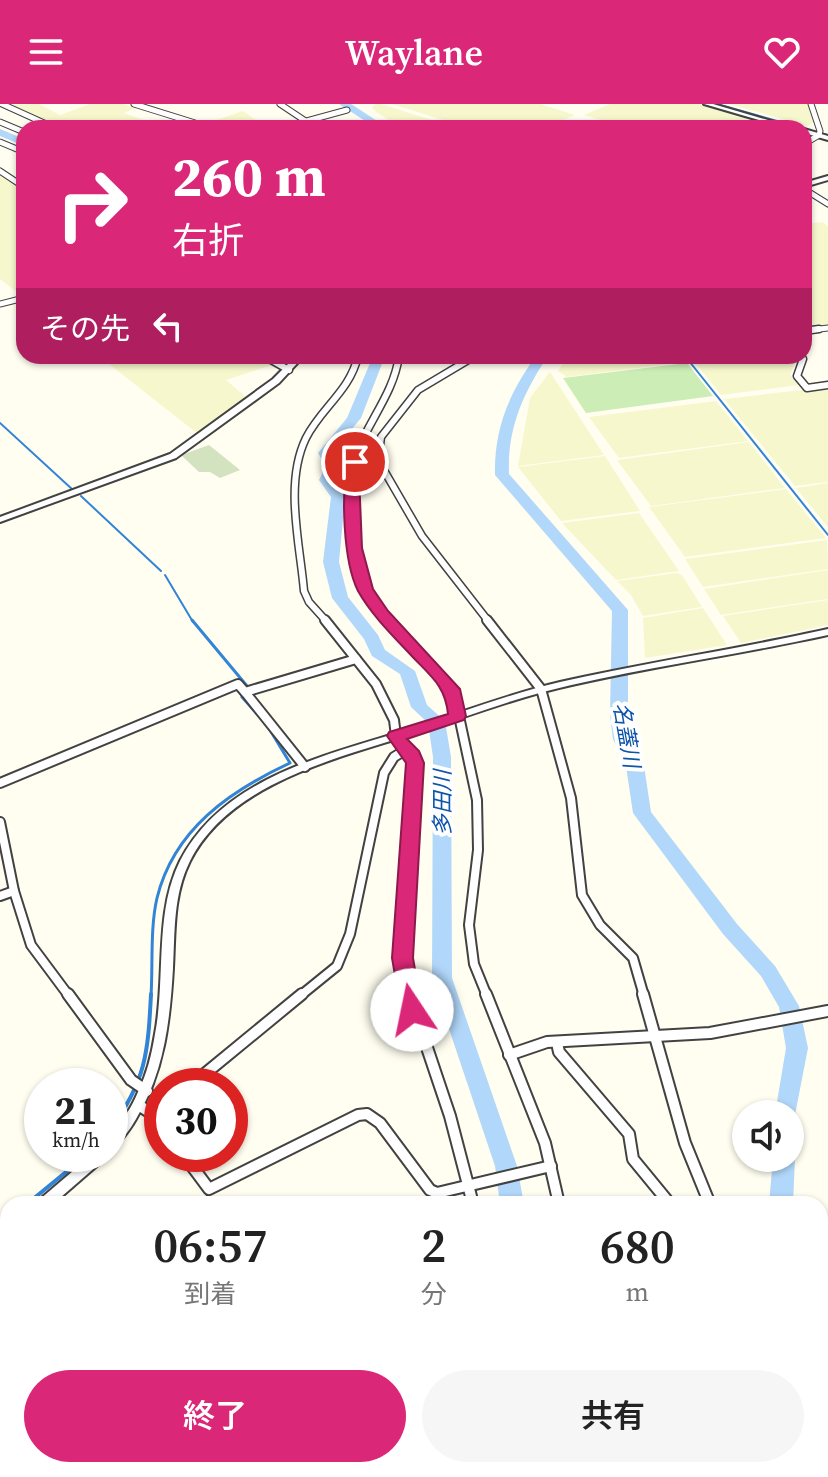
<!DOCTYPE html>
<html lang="ja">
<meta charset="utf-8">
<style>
:root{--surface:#fff;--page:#f6f6f6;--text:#222;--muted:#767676;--accent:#db2777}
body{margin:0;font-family:"Source Serif 4","Noto Sans JP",serif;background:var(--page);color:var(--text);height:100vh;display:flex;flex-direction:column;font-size:30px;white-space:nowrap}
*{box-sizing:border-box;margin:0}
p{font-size:26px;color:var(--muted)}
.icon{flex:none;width:44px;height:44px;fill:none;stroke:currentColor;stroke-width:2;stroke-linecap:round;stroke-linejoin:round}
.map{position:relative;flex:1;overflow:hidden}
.side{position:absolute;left:0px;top:1092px;width:828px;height:282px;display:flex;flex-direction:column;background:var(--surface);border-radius:24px 24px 0 0;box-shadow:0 2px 6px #0004}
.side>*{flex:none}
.top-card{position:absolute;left:16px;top:16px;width:796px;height:244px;border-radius:24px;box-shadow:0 2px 6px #0004;background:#db2777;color:#fff;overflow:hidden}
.controls{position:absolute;left:732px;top:996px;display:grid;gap:16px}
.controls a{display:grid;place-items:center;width:72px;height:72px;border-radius:50%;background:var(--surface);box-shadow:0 2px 6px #0004;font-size:40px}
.speed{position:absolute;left:24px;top:964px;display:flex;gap:16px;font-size:40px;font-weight:700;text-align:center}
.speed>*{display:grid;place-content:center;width:104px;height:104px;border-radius:50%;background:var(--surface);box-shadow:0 2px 6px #0004;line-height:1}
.speed small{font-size:20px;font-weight:400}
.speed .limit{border:12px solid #d22;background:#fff;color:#111}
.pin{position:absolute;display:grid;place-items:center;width:68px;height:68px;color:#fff;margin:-34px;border:4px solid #fff;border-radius:50%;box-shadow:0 2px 8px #0007}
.me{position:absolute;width:88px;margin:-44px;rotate:349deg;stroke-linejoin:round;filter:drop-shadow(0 0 6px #0008)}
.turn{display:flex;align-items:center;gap:28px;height:168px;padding:0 24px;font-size:36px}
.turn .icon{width:104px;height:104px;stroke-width:2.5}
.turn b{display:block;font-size:56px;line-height:68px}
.then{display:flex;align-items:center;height:76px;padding:0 24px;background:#0003;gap:16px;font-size:30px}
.eta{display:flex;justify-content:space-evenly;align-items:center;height:136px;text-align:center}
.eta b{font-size:48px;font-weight:600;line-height:56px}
.primary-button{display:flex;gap:16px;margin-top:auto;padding:16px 24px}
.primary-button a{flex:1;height:92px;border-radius:48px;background:var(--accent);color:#fff;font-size:32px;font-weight:600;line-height:92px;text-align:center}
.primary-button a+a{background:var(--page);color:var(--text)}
header{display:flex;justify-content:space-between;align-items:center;height:104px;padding:0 24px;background:var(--accent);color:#fff;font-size:36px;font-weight:600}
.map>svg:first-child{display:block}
.farmland{fill:#f7f7ce}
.green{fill:#cdedb6}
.cemetery{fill:#d4e3bf}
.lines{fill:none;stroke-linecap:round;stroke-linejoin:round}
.stream-far2{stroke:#3284d7;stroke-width:2}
.stream-far1{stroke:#3284d7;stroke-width:3}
.stream{stroke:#3284d7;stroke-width:4}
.river{fill:#b1d7fa;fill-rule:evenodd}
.minor-far3-casing{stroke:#424242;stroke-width:7}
.minor-far2-casing{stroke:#424242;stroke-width:9}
.minor-far1-casing{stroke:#424242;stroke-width:12}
.minor-casing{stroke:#424242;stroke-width:14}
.tertiary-casing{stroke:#424242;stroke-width:4}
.minor-far3{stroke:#fff;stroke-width:5}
.minor-far2{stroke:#fff;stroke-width:6}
.minor-far1{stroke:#fff;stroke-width:8}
.minor{stroke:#fff;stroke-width:10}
.tertiary{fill:#fff;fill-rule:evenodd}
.route{fill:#db2777;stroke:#8e194d;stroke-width:2}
.labels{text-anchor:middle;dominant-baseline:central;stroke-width:8;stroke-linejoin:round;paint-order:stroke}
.water-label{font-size:22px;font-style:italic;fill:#0e55aa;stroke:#fff}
</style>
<header><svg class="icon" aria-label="menu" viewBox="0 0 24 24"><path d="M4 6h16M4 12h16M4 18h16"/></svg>Waylane<svg class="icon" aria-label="heart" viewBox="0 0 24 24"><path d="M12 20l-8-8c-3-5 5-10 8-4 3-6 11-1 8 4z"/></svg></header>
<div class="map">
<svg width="828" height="1373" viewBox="0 0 828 1373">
<rect width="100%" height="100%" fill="#fffef0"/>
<g class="farmland">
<polygon points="39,0 60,11 90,0 122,0 136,4 124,9 152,19 146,22 151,24 93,24 75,18 60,23 7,1"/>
<polygon points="376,0 381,0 454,23 402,24 376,8 372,3"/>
<polygon points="392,0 540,0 575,11 544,24 468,24"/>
<polygon points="610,0 700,0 749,14 728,24 627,24 584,11"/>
<polygon points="729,0 808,0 814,18 807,22"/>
<polygon points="243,7 267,24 217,24 205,20"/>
<polygon points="0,69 24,85 22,192 0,175"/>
<polygon points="823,118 828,123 828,221 808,224 804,221 804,120"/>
<polygon points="99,252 259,252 272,261 226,276 247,294 198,330"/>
<polygon points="568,252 681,252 686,258 567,273 558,267"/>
<polygon points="690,252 792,252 797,255 790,271 799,281 721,291"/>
<polygon points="550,268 604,351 518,362 530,294"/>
<polygon points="828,283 828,378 795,382 724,295"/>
<polygon points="716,297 748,337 619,354 589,313"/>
<polygon points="749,338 785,384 651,402 617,356"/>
<polygon points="605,352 640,407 561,417 518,363"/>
<polygon points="828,379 828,423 796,384"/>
<polygon points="786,385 826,434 685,453 649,403"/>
<polygon points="639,409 679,467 616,476 562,419"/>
<polygon points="827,436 828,465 703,483 685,455"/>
<polygon points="828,466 828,495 721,511 704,485"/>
<polygon points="677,469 682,471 702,503 643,512 631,491 617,477"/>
<polygon points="828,496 828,521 741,539 723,512"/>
<polygon points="703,504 727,541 645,554 643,514"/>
</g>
<polygon class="green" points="687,259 713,292 586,309 563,274"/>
<polygon class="cemetery" points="209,341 240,366 220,374 210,368 199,368 181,351"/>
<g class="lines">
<g class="stream-far2">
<polyline points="717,0 802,24"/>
<polyline points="804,25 828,31"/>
<polyline points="685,252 828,431"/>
<polyline points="0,319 73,386"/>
<polyline points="81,392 161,467"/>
<polyline points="165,471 193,518"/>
</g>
<g class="stream-far1">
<polyline points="192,516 247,582"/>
<path d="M151,892C153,861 150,824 157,794C174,725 230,687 290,659L267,621L242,593"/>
</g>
<g class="stream">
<path d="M110,1026C146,977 148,949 151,890"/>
<polyline points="27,1100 88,1050"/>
<polyline points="0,1121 8,1115"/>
</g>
<g class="river">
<polygon points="339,0 351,0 388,24 376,24"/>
<polygon points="0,25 24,35 24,42 0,32"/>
<polygon points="373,252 385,252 361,314 332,349 340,362 333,376 345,393 339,458 348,493 378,531 385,546 415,567 427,601 445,617 451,653 452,874 517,1062 524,1100 500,1100 495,1062 432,874 433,653 428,619 411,603 400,570 372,552 364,535 332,494 323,458 331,393 319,376 326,362 318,349 347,314"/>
<path d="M536,252H548C523,289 507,325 509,370L628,506V611L631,635L644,662L651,708L737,820L775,862L799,902L808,944L794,1016L790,1017V1010H775L786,944L779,903L761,872L723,830L633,709L626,662L613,635L610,611L612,507L495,371C494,325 509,289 536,252Z"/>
<polygon points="790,1047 795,1054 793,1100 769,1100 773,1054 790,1054"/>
<polygon points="301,1366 331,1366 328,1373 298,1373"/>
<polygon points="608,1366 636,1366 633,1373 605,1373"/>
</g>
<defs>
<g id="minor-far3">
<polyline points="2,0 55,24"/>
<polyline points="134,0 211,24"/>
<polyline points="280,0 316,24"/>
<polyline points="0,18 24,28"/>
<polyline points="281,24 347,6"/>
<polyline points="0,38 24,48"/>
<polyline points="804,40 819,31 820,27 811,0"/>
<polyline points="0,67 24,83"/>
<polyline points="804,85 828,100"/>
<polyline points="0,200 24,194"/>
<polyline points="804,227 828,224"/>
</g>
<g id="minor-far2">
<polyline points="804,227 819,225"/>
<polyline points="264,252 289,266"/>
<polyline points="475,252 418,286 381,333 378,356 422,432 489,518"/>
<polyline points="801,252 803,255 797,272 807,284 828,281"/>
<path d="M327,518L309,498L304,487C300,440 284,379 306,334C321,304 350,287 358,252"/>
<path d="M390,518C381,508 370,496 365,483C352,452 345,379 357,348C370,315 394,288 399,252"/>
</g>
<g id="minor-far1">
<polyline points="325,516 376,580 394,616 396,632 415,659 403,854 410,892"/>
<polyline points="389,516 454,589 477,696 478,746 469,821 474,860 487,892"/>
<polyline points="487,516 541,585 571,694 582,791 600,821 633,854 644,892"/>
<polyline points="245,588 305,663"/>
<polyline points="0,679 238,580 245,588 356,555"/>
<polyline points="0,718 14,787 31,841 69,892"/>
<polyline points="0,792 14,787"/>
<polyline points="300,892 337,862 350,830 384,669 394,653 407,645"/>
</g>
<g id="minor">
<polyline points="68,890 131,976 147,987"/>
<polyline points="409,890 450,1012 473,1100"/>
<polyline points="486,890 545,1039 559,1100"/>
<polyline points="643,890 685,1039 709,1098"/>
<polyline points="557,939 559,948 629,1030 633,1055 670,1100"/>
<polyline points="509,951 547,938 710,929 828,907"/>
<polyline points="190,982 302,890"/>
<polyline points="140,1002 154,1011 162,1005"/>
<polyline points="154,1011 162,1021"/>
<polyline points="183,1050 209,1085 358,1011 367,1010 380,1019 430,1086 437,1089 551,1062"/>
<polyline points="699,1100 719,1100"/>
<polyline points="820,1147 828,1145"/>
<polyline points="693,1366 696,1373"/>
<polyline points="265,1373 272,1366"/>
<polyline points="381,1373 388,1366"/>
<polyline points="645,1373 649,1366"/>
</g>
<g id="tertiary">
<polygon points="704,0 713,0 795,24 786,24"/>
<polygon points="804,25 828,32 828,36 804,29"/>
<polygon points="828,72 828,76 804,83 804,79"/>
<polygon points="296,252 304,252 279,279 176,354 0,418 0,413 170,350 273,275"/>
<path d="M828,525V531C733,552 637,564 543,588C498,600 454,617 410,631C334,655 229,680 190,757C173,791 175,827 173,864C170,917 164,969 136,1015C130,1026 122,1035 114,1045L110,1046C110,1042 109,1038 110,1034C112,1025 122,1017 127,1009C131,1003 135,995 138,988C147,970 152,949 155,930C166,874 154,809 180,757C223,673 327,651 410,625C460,609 509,590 560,578C649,558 739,545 828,525Z"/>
<polygon points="93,1050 108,1050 106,1054 53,1100 38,1100 39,1096"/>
<polygon points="8,1123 8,1137 0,1142 0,1128"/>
</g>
</defs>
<use href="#minor-far3" class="minor-far3-casing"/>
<use href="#minor-far2" class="minor-far2-casing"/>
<use href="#minor-far1" class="minor-far1-casing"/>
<use href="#minor" class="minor-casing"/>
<use href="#tertiary" class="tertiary-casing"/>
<use href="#minor-far3" class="minor-far3"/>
<use href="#minor-far2" class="minor-far2"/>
<use href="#minor-far1" class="minor-far1"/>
<use href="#minor" class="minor"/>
<use href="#tertiary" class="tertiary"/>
</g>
<path class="route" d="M355,354L362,358L359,371L362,444L373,485L388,507L460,585L466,612L464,616L407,635L419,647L424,659L413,854L422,906L419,911H404L401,906L392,854L406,659L387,632L389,628L448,610C445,580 429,571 409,549C391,530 371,510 358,487C343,457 341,390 348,358Z"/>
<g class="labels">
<g class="water-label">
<text transform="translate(627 631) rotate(80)">名蓋川</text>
<text transform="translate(442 699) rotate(-90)">多田川</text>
</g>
</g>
</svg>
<div class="controls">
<a><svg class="icon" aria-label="sound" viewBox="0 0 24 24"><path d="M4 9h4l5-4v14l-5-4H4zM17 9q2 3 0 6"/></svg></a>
</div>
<div class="speed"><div>21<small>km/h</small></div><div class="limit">30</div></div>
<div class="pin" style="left:355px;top:358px;background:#d93025"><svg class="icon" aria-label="arrive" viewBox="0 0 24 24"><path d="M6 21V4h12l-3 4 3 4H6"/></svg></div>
<svg class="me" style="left:412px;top:906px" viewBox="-20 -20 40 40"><circle r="19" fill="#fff"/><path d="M0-13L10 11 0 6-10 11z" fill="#db2777"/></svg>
<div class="top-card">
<div class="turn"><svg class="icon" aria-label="right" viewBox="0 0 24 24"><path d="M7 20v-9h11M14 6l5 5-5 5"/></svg><div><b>260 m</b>右折</div></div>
<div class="then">その先<svg class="icon" aria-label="left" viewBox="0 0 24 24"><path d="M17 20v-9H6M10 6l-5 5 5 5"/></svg></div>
</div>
<section class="side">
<div class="eta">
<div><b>06:57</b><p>到着</p></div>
<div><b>2</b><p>分</p></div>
<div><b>680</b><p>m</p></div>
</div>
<div class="primary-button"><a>終了</a><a>共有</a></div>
</section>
</div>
